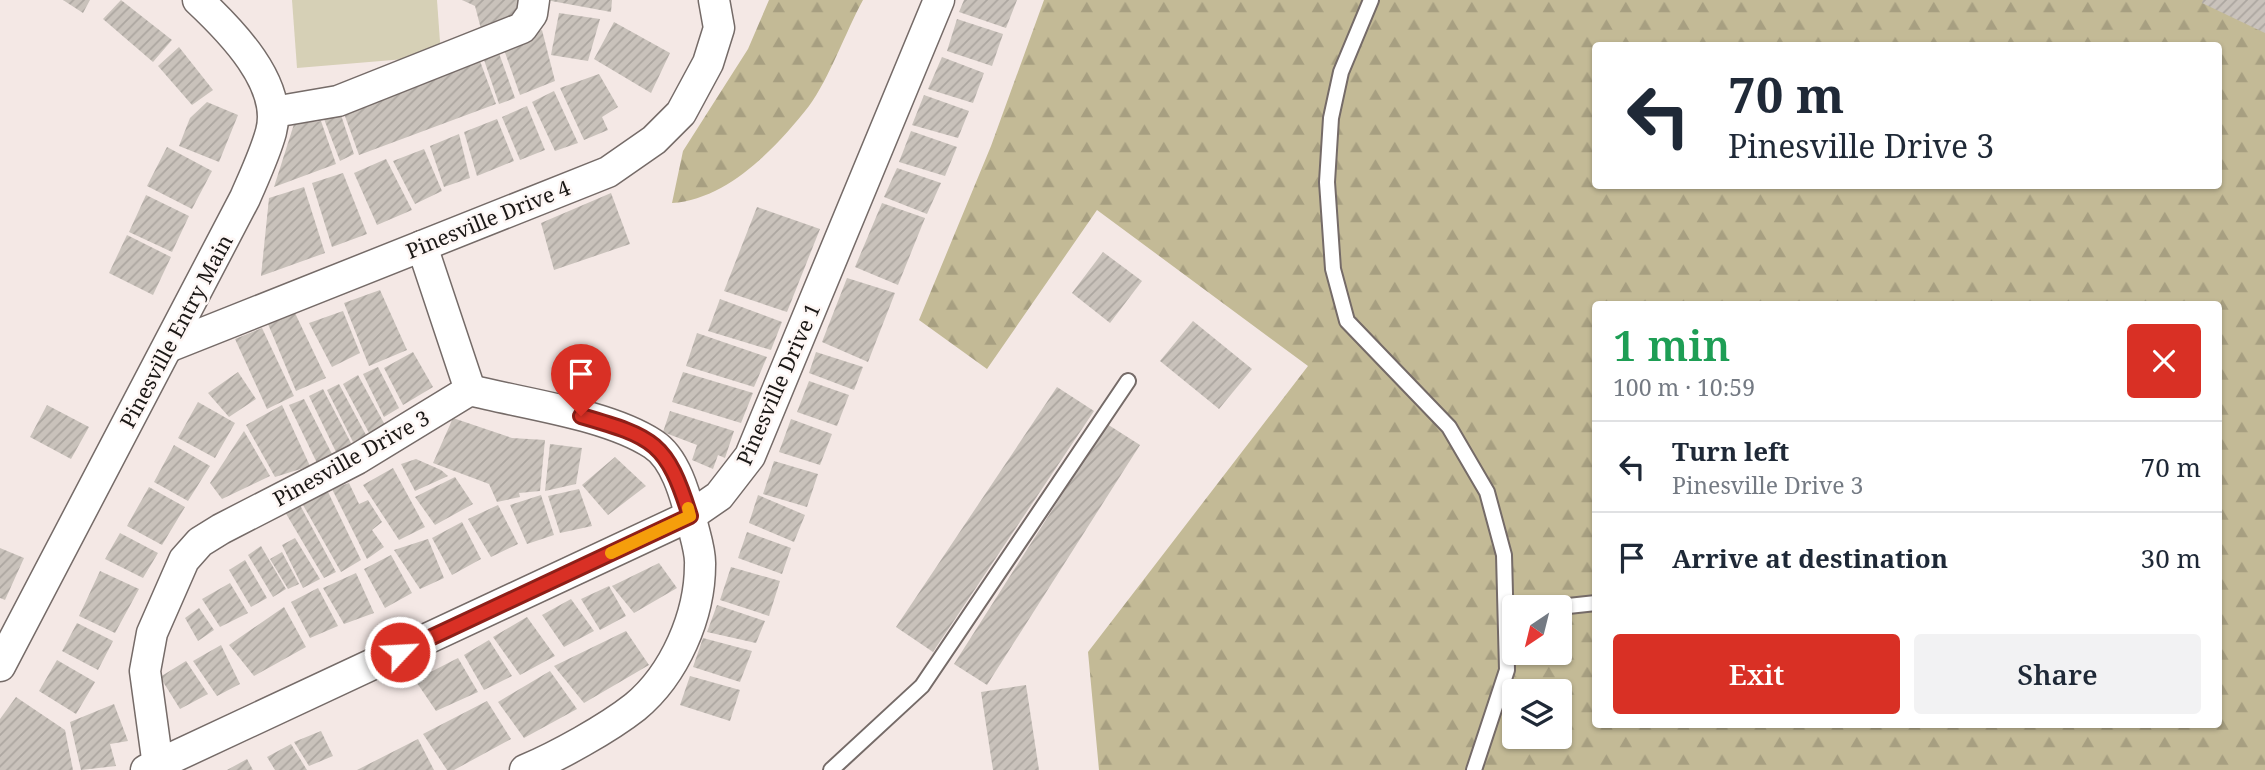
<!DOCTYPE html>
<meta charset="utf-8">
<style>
:root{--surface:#fff;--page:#f2f2f3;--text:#1f2937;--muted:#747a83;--line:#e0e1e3;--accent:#d93025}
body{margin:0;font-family:"Noto Serif",serif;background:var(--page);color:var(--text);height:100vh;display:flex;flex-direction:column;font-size:26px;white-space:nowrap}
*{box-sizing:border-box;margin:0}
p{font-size:23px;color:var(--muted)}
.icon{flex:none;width:38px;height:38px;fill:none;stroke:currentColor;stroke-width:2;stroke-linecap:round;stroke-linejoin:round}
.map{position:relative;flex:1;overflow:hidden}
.panel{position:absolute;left:1592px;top:301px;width:630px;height:427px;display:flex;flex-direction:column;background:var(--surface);border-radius:7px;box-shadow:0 2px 5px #0004}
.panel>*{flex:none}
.guide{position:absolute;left:1592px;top:42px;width:630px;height:147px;border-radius:7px;box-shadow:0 2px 5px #0004;background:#fff;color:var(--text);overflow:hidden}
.needle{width:46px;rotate:215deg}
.buttons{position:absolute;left:1502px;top:595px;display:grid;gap:14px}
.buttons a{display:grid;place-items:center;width:70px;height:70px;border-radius:7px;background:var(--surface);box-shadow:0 2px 5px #0004;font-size:35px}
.pin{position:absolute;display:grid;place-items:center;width:60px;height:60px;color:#fff;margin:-72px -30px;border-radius:50% 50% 50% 0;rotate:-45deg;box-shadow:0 0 7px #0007}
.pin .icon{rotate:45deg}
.me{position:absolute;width:77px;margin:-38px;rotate:65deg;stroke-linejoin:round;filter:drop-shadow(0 0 5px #0008)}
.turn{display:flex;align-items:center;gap:24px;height:147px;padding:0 21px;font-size:32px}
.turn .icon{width:91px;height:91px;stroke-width:2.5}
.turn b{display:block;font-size:49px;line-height:60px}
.round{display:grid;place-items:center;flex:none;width:74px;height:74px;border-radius:7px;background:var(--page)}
.headline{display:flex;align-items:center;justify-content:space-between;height:119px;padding:0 21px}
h1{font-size:42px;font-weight:600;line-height:52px;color:#1e9e55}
.primary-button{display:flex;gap:14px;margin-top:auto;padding:14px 21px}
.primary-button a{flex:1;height:80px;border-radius:7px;background:var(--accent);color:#fff;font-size:28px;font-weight:600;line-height:80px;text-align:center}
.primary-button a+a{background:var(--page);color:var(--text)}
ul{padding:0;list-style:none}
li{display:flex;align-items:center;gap:21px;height:91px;padding:0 21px;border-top:2px solid var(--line)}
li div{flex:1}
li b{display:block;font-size:26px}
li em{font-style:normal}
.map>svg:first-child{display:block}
.forest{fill:url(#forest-firs);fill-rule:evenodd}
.garden{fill:#d6d0b6}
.building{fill:url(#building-hatch)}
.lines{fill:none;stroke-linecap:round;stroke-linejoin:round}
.service-casing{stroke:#756b68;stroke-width:18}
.minor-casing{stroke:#756b68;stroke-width:33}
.service{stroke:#fff;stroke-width:14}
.minor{stroke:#fff;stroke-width:30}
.route-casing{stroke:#8d1f18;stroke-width:18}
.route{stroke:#d93025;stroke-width:12}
.slow{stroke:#f59e0b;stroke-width:12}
.labels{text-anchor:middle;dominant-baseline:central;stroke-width:5;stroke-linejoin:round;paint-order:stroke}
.street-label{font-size:21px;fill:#1b1816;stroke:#fef7f5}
</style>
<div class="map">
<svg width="2265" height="770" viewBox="0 0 2265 770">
<defs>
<pattern id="forest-firs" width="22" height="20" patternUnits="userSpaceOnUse" patternTransform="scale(1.75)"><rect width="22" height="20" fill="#c3ba96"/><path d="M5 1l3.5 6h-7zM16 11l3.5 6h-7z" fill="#a79f81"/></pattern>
<pattern id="building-hatch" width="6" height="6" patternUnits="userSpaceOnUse" patternTransform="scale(1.75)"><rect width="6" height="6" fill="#c9c2bb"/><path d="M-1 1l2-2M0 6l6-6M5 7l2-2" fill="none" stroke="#aca6a0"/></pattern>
</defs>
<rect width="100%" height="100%" fill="#f4e8e5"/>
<g class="forest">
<path d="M769,0H863C846,31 829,79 809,106C776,148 728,199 672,203L683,151L748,49Z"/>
<path d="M1044,0H2265V770H1099L1088,652L1308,366L1097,210L987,369L919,320L991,146ZM1596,46H2219V186H1596ZM1596,304H2219V724H1596ZM1514,607H1559V653H1514ZM1514,691H1559V737H1514Z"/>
</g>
<polygon class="garden" points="292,0 437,0 441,56 297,68"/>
<g class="building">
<polygon points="63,0 90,0 83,13"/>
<polygon points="121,0 172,40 153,62 103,19"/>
<polygon points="462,0 520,0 515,15 481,29 475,6"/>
<polygon points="546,0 612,0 611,12"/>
<polygon points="964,0 1017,0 1006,28 959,12"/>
<polygon points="2203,0 2265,0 2265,33 2202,3"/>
<polygon points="559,13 600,19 588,61 551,55"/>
<polygon points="957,19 1003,34 992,66 947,51"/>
<polygon points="614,22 670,53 651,93 594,59"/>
<polygon points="542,30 555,81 520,95 502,44"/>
<polygon points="496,45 515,98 499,104 481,51"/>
<polygon points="179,47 213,90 192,105 158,66"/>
<polygon points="477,53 496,104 359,155 342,108"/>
<polygon points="942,57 984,73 973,103 928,89"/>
<polygon points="599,74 618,107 602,117 608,130 584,140 560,88"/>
<polygon points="554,91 578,143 555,151 532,102"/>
<polygon points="924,95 969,111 958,138 912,125"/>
<polygon points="207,102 238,115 219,162 179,146 190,118"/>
<polygon points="527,106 545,150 520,160 502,117"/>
<polygon points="340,112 354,154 340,161 324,119"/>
<polygon points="497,119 514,161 477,176 464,132"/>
<polygon points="321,121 336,164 274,187 294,124"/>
<polygon points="911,131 957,147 945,176 899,162"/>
<polygon points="459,134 470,178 444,187 430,146"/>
<polygon points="167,147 212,171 192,209 147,186"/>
<polygon points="424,149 442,191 415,204 393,161"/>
<polygon points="386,159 412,210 377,225 354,173"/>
<polygon points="897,168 941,183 927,214 884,197"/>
<polygon points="343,173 367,234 332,247 312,183"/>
<polygon points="304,187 325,253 261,276 269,198"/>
<polygon points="611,193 630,244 554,270 541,223"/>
<polygon points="146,195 189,216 172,252 129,232"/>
<polygon points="882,203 925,218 898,285 855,267"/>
<polygon points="757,207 820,229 787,312 724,291"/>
<polygon points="127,235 171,257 153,295 109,273"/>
<polygon points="1103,252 1142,281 1110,323 1072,293"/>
<polygon points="847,278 895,293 868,362 822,342"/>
<polygon points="380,290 407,350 369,366 344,303"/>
<polygon points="720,299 782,322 771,350 708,331"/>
<polygon points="343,311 360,353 332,367 309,323"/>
<polygon points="295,313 326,378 296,391 268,324"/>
<polygon points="1193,321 1252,369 1219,409 1160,361"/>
<polygon points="262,328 294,396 267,409 235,339"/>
<polygon points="697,333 767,357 754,387 686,366"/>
<polygon points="413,352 433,387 403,405 384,368"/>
<polygon points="816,352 863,367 854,390 809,373"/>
<polygon points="378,367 399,408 384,417 363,374"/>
<polygon points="238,372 256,399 229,417 208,393"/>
<polygon points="683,372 753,393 741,423 672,402"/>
<polygon points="358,375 385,425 369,433 343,384"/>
<polygon points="809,381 849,395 837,426 797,412"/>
<polygon points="339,384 366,435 353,442 327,390"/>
<polygon points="1057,387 1094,411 933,652 896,627"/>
<polygon points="323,389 352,445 337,454 309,396"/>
<polygon points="304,399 333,456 317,463 289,405"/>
<polygon points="198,402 235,423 215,458 178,438"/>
<polygon points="47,405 89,427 71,459 30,437"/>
<polygon points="282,405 310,466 275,477 246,425"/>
<polygon points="670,411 734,431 725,458 718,455 713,469 692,460 697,445 663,432"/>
<polygon points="453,418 512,438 545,440 540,491 519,493 520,497 497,502 489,484 433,463"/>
<polygon points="791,419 832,434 820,465 779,452"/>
<polygon points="1107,424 1140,445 987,685 954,664"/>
<polygon points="244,431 270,476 222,499 210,483"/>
<polygon points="550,444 582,448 576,484 545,491"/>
<polygon points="174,445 210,466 188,501 154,482"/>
<polygon points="615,457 646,486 608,515 582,485"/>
<polygon points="416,459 441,470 448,476 415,491 401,464"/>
<polygon points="774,461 818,474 807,507 763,494"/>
<polygon points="393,468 425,527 399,540 363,485"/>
<polygon points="455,477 473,504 435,525 415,497"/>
<polygon points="349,483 359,504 368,500 382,522 372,530 384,547 367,559 332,489"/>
<polygon points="149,487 185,507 162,545 127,526"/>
<polygon points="579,489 592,526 560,533 548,496"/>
<polygon points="328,492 361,560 341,572 303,505"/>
<polygon points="541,495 554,535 527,544 510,505"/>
<polygon points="758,495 805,515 794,542 749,523"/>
<polygon points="300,505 336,572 324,578 285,512"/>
<polygon points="498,505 518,544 491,557 468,519"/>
<polygon points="462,522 481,559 452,575 432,538"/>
<polygon points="747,532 791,548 782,574 738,558"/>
<polygon points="120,533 158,553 143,578 105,559"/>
<polygon points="295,538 320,579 303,588 282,545"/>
<polygon points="428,539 444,578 420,589 394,550"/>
<polygon points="261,546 286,589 273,597 248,555"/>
<polygon points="0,548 24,558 5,600 0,598"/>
<polygon points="282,552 299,584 288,589 270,559"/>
<polygon points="391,555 412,593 385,608 364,569"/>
<polygon points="245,560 267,598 251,607 229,570"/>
<polygon points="659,563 677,588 634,613 612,586"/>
<polygon points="731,567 780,581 769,616 720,600"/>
<polygon points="100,571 139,589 115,633 79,616"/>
<polygon points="356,573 374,613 344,624 323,588"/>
<polygon points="230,583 248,613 220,627 202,599"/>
<polygon points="609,586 626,616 600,630 581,599"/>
<polygon points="318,588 338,626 310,638 291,602"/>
<polygon points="571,599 594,631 564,647 542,615"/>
<polygon points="717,605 765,621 756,643 707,632"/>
<polygon points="284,607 306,647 254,676 229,645"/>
<polygon points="199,608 214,630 198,641 185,618"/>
<polygon points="527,617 555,656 520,675 493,637"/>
<polygon points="77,623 113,641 98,670 62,651"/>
<polygon points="626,631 649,665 584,703 554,666"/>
<polygon points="703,638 752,651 740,682 693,667"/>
<polygon points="489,640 512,676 484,690 464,655"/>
<polygon points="221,645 240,684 217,696 193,661"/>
<polygon points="458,658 478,692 436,711 415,680"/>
<polygon points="57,660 95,682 76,714 39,691"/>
<polygon points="186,661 208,694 180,709 160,677"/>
<polygon points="550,671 577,709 524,738 498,702"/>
<polygon points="690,676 740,690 730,721 680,705"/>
<polygon points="1026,685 1039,770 993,770 981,692"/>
<polygon points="16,697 65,730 73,770 0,770 0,719"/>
<polygon points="487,701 511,739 454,770 447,770 423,734"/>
<polygon points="114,704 128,741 110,744 116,766 81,770 70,722"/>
<polygon points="321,731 333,756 309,766 294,742"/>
<polygon points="418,739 434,770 357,770"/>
<polygon points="291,744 307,770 275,770 267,757"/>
<polygon points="247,759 253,770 227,770"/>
</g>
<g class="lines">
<defs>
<g id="service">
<polyline points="1371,0 1341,72 1331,118 1327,182 1333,269 1347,321 1449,427 1487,492 1504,555 1507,670 1474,770"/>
<polyline points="1559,607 1596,603"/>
<polyline points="831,770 922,686 1128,381"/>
</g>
<g id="minor">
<polyline points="274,112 338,101 522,28 532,14 534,0"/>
<polyline points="422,246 470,390"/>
<polyline points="168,347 608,172 654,140 681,113 708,63 719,28 714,0"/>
<path d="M0,666L245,198C254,177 265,154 271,132C284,84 230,30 198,0"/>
<path d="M158,766L145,671L152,633L184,560L200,542L221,529L357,459L470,390C524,404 607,414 653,444C675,458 685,494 691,518C694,533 701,551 700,565C700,615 675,674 635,707C607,729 558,756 525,770"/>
<polyline points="146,770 690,516 719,496 750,456 939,0"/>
</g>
</defs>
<use href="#service" class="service-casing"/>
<use href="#minor" class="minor-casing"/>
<use href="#service" class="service"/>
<use href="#minor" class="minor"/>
</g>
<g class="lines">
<defs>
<path id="route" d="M400,652L690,516C667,442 654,437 581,416"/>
</defs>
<use href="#route" class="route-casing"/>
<use href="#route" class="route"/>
<polyline class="slow" points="611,553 690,516 688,508"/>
</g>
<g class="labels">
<g class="street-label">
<text transform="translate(488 219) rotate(-22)">Pinesville Drive 4</text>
<text transform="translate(176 331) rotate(-62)">Pinesville Entry Main</text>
<text transform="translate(778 384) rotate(-66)">Pinesville Drive 1</text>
<text transform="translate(351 458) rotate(-29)">Pinesville Drive 3</text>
</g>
</g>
</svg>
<div class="buttons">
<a><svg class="needle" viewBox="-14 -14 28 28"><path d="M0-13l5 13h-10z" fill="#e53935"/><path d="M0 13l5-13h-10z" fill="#747a83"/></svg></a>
<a><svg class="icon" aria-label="layers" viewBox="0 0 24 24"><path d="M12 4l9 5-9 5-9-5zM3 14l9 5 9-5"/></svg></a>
</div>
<div class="pin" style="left:581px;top:416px;background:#d93025"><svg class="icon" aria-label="arrive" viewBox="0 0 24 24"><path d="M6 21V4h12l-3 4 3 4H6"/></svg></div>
<svg class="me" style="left:400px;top:652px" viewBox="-20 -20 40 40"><circle r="17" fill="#d93025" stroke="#fff" stroke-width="3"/><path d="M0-11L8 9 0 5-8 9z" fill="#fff"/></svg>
<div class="guide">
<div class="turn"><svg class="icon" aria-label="left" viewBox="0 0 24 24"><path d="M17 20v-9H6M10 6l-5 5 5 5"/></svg><div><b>70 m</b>Pinesville Drive 3</div></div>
</div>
<section class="panel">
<div class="headline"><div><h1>1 min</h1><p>100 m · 10:59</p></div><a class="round" style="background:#d93025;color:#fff"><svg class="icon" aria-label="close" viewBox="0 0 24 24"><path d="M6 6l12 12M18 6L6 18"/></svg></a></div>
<ul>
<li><svg class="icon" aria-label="left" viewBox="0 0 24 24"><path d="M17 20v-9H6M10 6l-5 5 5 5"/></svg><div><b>Turn left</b><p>Pinesville Drive 3</p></div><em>70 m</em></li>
<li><svg class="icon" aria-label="arrive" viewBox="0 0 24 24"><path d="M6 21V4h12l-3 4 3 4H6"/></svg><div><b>Arrive at destination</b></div><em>30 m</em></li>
</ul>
<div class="primary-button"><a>Exit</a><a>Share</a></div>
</section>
</div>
